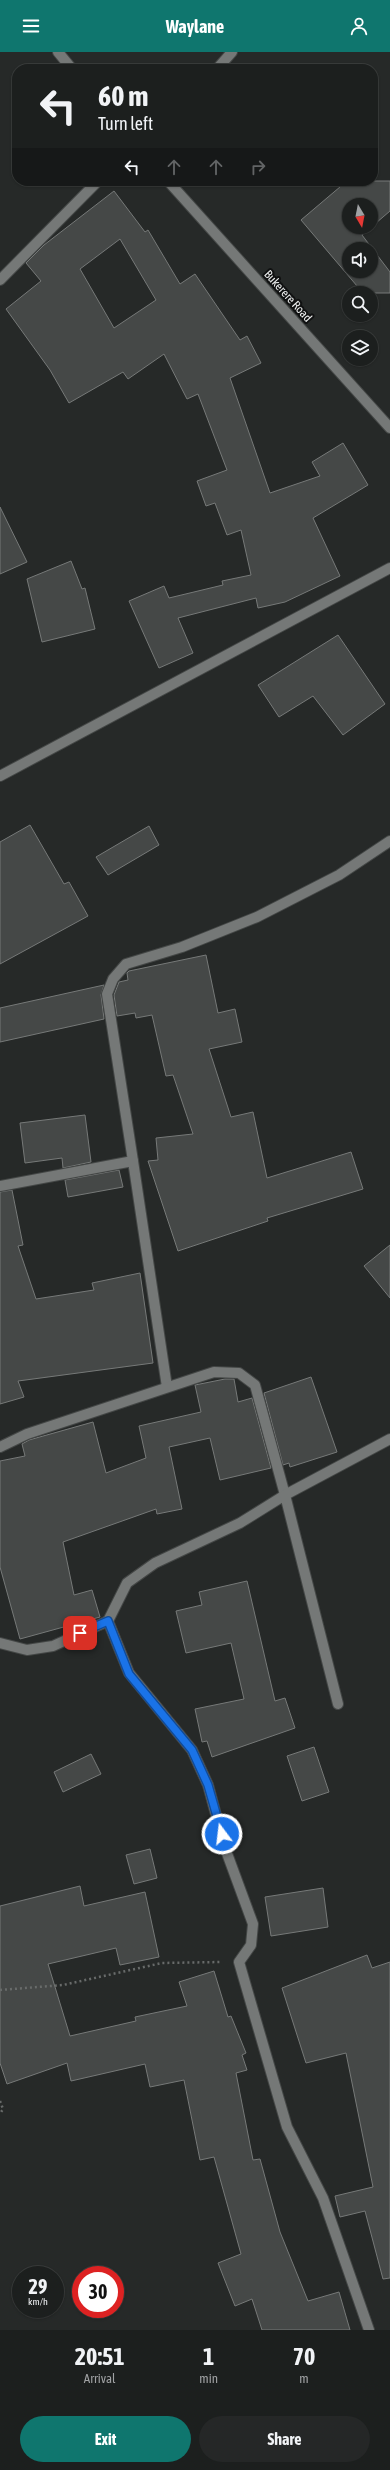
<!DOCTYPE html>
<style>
:root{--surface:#1c1f1e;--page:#252727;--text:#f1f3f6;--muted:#a0a2a4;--line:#3a3d3c;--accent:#0f766e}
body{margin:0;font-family:"Asap Condensed",sans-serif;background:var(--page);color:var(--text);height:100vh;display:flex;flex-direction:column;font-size:15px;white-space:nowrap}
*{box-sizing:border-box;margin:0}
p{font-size:13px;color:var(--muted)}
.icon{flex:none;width:22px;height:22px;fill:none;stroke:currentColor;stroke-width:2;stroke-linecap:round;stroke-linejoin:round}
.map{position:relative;height:2278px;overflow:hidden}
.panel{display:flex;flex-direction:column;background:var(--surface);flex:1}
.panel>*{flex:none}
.guide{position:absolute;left:12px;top:12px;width:366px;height:122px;border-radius:16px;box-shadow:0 1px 3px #0004,0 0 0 1px var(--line);background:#1c1f1e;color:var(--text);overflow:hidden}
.needle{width:26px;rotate:170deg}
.fabs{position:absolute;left:342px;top:146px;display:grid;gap:8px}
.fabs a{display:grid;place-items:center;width:36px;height:36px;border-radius:50%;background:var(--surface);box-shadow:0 1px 3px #0004,0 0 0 1px var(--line);font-size:20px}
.speed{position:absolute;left:12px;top:2214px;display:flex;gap:8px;font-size:20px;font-weight:700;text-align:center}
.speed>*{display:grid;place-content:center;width:52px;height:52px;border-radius:50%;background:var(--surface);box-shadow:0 1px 3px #0004,0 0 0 1px var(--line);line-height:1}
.speed small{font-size:10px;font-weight:400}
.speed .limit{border:6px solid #d22;background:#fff;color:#111}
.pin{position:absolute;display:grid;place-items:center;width:34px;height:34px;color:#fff;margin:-17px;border-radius:8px;box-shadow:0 2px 6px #0006}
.me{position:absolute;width:44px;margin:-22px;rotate:345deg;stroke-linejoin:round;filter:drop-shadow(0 0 3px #0008)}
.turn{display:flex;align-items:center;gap:14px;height:84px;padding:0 20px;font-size:18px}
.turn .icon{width:52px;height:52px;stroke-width:2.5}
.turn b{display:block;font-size:28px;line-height:34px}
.lanes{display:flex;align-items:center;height:38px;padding:0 20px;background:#0003;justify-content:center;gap:20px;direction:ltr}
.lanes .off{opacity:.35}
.eta{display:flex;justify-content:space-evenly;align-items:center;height:68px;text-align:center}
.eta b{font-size:24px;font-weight:700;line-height:28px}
.primary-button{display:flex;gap:8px;margin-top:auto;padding:8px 20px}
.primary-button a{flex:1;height:46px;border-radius:24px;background:var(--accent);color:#fff;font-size:16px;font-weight:700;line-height:46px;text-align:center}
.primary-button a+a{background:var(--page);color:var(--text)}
header{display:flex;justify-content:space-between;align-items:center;height:52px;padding:0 20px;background:var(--accent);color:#fff;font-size:18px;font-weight:700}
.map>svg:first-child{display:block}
.building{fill:#454847;stroke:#767978;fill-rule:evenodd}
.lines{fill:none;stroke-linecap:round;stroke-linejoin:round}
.street-casing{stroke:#444746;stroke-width:12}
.secondary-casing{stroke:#444746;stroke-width:12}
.path{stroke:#686b6a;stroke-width:2.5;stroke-dasharray:2 3;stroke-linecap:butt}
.street{stroke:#757877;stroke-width:10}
.secondary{stroke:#757877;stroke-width:10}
.route-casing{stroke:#114b97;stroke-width:10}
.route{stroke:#1a73e8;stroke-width:7}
.labels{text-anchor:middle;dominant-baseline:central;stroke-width:4;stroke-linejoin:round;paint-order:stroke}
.street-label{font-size:12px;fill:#edefef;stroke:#101111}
</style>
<header><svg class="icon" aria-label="menu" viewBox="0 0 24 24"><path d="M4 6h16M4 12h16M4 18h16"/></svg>Waylane<svg class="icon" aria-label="person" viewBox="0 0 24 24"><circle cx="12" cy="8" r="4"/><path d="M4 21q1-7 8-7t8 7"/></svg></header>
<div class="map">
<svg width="390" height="2278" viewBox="0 0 390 2278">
<rect width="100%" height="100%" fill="#262928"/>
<g class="building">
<path d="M347,129H390V159L362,183L390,220V241H363L301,168ZM349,153H371V175H349ZM349,197H371V219H349Z"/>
<path d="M114,139L145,180L148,178L180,232L195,222L240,288L247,284L261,311L230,326L270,441L320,424L312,410L343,391L368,433L313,466L340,524L285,550L258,556L256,546L178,566L193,601L159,616L129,549L164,534L169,546L223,533L222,529L251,523L241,478L227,483L215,451L206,454L197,429L227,418L198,342L187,347L164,302L128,327L123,320L69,351L50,318L6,257L41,229L26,211L44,193ZM120,187L156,248L114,276L80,217Z"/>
<polygon points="0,455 27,510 0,522"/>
<polygon points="71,509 82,537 85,536 95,577 42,590 27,527"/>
<polygon points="338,583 385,652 343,683 313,644 279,665 258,633"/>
<polygon points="30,773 64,832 69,830 88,864 0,912 0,790"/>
<polygon points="149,774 159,793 108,823 96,805"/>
<polygon points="206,903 218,961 235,957 242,990 209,997 231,1065 253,1060 267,1126 351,1100 363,1137 267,1166 268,1169 178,1199 148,1109 158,1108 156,1086 193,1082 173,1023 166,1024 152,963 136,966 135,961 117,964 114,943 119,930 128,928 127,921 129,919"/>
<polygon points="104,933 101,943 104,967 0,990 0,956"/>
<polygon points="85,1063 91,1110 63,1116 62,1106 25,1111 20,1071"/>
<polygon points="119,1118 123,1135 68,1145 65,1128"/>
<polygon points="12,1138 23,1193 18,1194 36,1247 94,1238 92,1231 140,1221 153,1311 18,1329 24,1345 0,1352 0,1140"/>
<polygon points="390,1193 390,1246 364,1214"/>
<polygon points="311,1325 337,1400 290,1415 289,1411 283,1413 264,1341"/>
<polygon points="225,1327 234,1327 238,1350 252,1346 271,1416 220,1428 210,1386 169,1395 182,1457 157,1462 156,1457 63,1490 74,1543 92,1538 100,1565 20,1587 0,1515 0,1409 25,1404 22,1392 29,1388 93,1370 106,1421 146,1406 139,1374 201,1360 195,1333"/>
<polygon points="247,1529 275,1649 285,1646 295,1676 212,1705 207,1689 202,1690 195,1657 244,1647 231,1591 186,1601 176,1559 202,1553 199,1540"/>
<polygon points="314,1695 329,1740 302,1749 287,1704"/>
<polygon points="91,1702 101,1722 63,1740 54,1720"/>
<polygon points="150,1797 157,1826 134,1832 126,1803"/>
<polygon points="80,1834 84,1854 145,1840 159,1905 120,1913 116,1896 48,1912 70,1984 136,1969 135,1965 187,1954 179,1930 214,1919 228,1965 231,1964 246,2001 242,2003 247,2018 236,2021 253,2108 260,2107 280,2180 308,2249 339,2240 350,2278 262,2278 252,2247 235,2254 218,2211 241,2202 214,2105 200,2108 184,2028 150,2035 145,2012 71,2029 67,2011 7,2032 0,2011 0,1854"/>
<polygon points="323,1836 328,1875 271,1884 265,1845"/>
<polygon points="367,1903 372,1916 390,1910 390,2226 383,2227 365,2159 340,2165 335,2144 373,2135 346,2001 306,2011 282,1936"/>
</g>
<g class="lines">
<defs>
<g id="street">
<polyline points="217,17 232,0"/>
<polyline points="0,228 98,129"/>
<polyline points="0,724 390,516"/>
<polyline points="133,1109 167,1335"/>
<polyline points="0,1134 133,1109 107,942 113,927 126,912 182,895 257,865 339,823 390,789"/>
<polyline points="0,1395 27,1382 214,1320 239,1321 255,1333 285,1443 240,1471 155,1511 127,1531 108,1569 129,1621 192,1698 208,1733 225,1796 253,1872 251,1893 239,1910 287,2075 323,2146 369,2278"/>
<polyline points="0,1591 27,1598 53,1594 108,1569"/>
<polyline points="338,1652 285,1443 390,1387"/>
</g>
<g id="secondary">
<polyline points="58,0 72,17"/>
<polyline points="168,129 390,376"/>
</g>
</defs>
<use href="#street" class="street-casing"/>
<use href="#secondary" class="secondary-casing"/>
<g class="path">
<polyline points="0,1938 63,1933 162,1911 221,1910"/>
<polyline points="0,2049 3,2057 0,2062"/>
</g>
<use href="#street" class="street"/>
<use href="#secondary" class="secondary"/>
</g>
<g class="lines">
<defs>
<polyline id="route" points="80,1581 108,1569 129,1622 192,1698 208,1733 222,1782"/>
</defs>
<use href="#route" class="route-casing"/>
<use href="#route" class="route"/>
</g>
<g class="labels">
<g class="street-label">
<text transform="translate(288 244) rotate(48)">Bukerere Road</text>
</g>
</g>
</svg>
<div class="fabs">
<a><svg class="needle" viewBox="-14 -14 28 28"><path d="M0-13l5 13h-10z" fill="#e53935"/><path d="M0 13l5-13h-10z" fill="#a0a2a4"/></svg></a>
<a><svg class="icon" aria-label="sound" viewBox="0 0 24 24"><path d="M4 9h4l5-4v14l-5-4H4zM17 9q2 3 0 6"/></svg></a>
<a><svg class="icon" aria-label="search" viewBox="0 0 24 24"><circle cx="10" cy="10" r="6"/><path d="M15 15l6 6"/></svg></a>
<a><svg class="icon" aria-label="layers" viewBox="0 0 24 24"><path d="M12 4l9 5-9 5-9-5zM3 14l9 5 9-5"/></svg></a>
</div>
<div class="speed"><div>29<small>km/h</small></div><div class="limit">30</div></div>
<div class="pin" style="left:80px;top:1581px;background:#d93025"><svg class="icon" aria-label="arrive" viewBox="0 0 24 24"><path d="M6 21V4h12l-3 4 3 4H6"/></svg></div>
<svg class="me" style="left:222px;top:1782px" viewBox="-20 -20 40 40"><circle r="17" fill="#1a73e8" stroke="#fff" stroke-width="3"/><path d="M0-11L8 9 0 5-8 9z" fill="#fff"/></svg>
<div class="guide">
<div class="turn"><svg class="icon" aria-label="left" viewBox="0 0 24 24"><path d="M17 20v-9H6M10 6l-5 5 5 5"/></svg><div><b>60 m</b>Turn left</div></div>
<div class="lanes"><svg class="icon" aria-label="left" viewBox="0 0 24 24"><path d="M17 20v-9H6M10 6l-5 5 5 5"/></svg><svg class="icon off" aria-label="ahead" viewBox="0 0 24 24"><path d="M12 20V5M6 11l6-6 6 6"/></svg><svg class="icon off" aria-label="ahead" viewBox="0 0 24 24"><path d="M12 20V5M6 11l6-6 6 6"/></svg><svg class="icon off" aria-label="right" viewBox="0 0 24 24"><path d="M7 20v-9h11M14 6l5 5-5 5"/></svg></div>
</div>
</div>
<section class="panel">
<div class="eta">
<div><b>20:51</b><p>Arrival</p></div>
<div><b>1</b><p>min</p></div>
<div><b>70</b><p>m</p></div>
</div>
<div class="primary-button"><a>Exit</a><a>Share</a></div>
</section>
